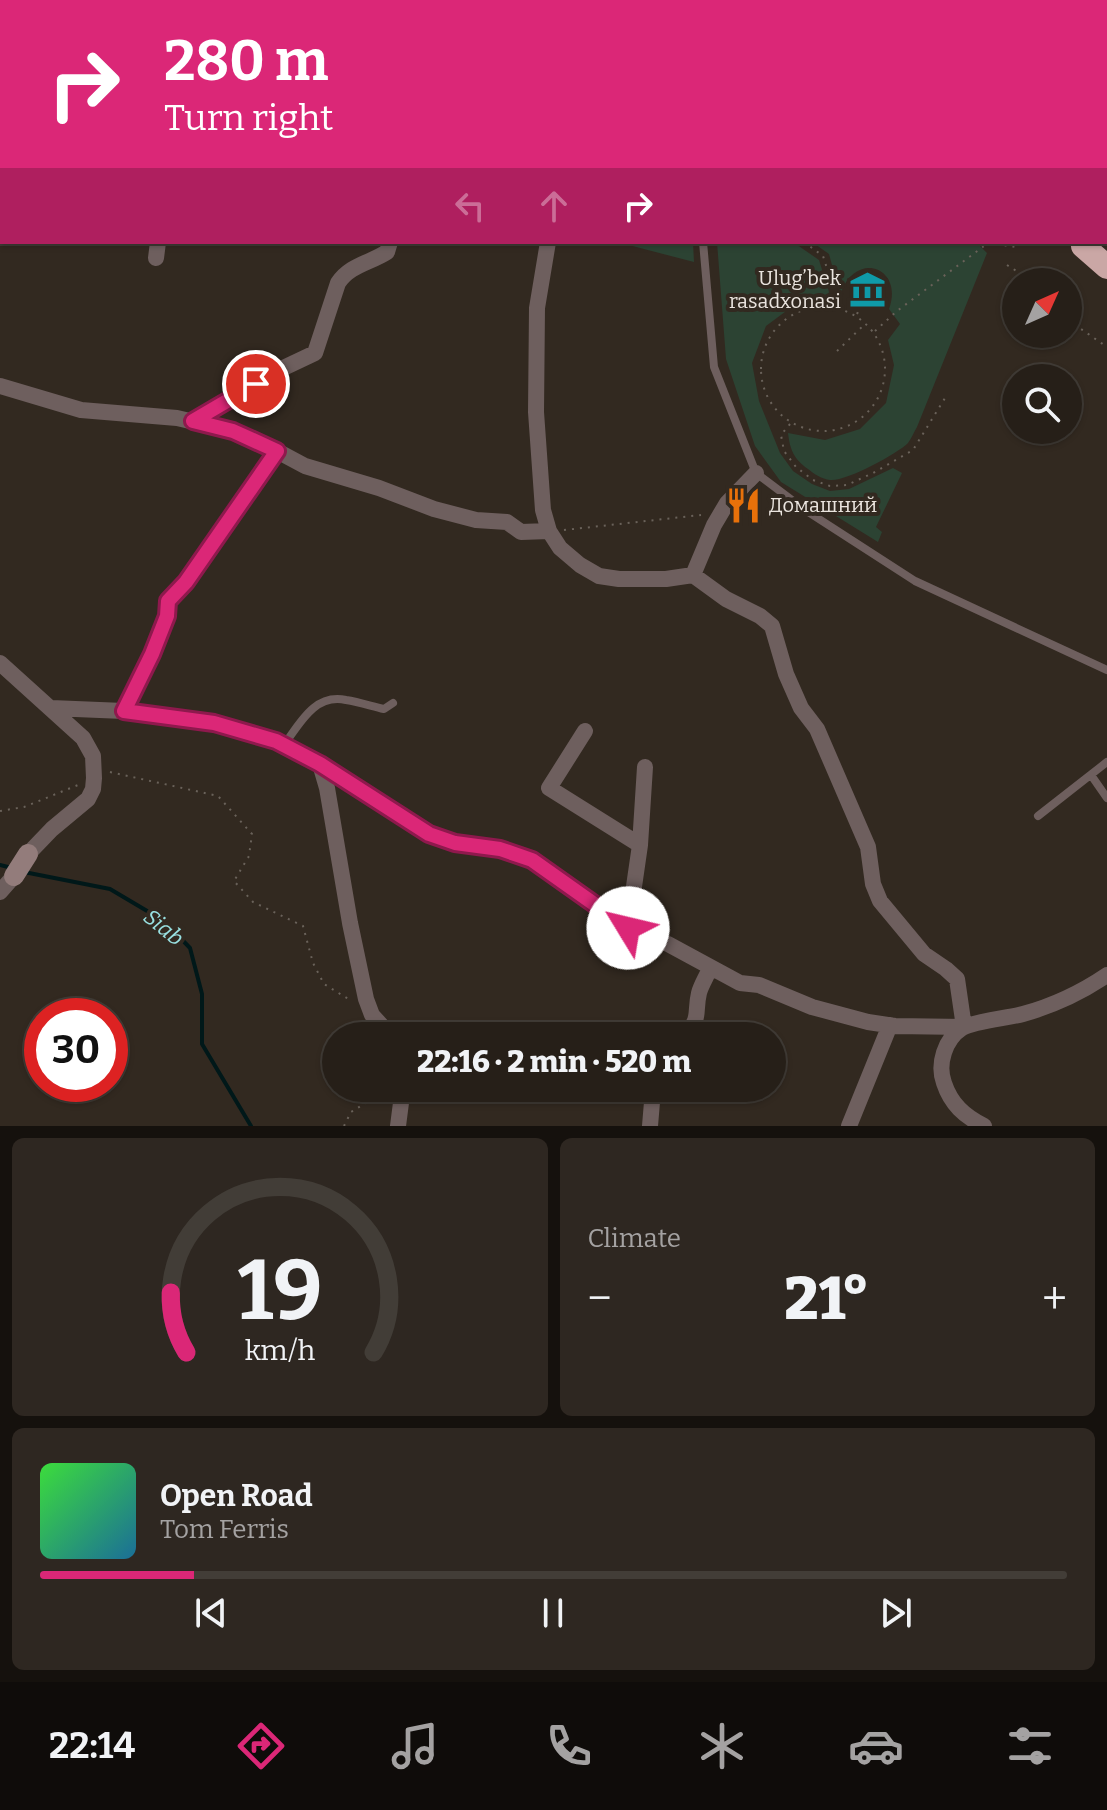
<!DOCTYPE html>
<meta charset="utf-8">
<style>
body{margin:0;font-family:Bitter,serif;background:#2e2721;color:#f1f3f6;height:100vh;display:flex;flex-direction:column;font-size:30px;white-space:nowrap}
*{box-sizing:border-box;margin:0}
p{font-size:26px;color:#a4a2a2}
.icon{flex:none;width:44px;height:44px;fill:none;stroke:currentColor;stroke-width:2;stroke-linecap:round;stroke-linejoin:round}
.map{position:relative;height:1126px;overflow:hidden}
.panel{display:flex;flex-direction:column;gap:12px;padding:12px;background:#15110d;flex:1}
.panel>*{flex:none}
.guide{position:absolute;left:0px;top:0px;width:1108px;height:244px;box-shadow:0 2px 6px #0004,0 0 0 2px #423d37;background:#db2777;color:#fff;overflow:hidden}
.needle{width:52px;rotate:45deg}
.tools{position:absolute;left:1002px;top:268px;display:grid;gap:16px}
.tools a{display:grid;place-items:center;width:80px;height:80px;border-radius:50%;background:#261f18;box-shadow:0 2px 6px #0004,0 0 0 2px #423d37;font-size:40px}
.speed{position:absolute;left:24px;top:998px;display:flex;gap:16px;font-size:40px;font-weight:700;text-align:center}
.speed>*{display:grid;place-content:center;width:104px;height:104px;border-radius:50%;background:#261f18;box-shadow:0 2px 6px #0004,0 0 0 2px #423d37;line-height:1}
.speed .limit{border:12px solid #d22;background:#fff;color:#111}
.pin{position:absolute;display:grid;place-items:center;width:68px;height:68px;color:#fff;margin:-34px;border:4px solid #fff;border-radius:50%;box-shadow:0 2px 8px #0007}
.me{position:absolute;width:88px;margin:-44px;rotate:306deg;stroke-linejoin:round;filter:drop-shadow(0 0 6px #0008)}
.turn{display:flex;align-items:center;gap:28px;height:168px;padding:0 32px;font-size:36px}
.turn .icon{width:104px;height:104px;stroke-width:2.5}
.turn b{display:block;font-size:56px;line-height:68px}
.lanes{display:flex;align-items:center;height:76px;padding:0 32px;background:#0003;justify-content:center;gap:40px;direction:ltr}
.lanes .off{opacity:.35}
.big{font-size:60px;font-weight:800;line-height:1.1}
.panel .widget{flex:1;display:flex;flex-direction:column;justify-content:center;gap:12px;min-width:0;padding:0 28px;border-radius:12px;background:#2e2721}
.panel .dial{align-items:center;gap:0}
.dial svg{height:208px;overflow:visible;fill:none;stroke:#423d37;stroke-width:7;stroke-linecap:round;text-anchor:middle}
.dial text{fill:#f1f3f6;stroke:none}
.song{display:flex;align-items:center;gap:24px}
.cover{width:96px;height:96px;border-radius:12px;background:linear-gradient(135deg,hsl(120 70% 55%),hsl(200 70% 35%))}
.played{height:8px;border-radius:4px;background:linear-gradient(90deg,#db2777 15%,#423d37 15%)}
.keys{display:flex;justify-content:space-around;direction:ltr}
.heat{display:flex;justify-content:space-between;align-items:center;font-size:44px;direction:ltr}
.panel .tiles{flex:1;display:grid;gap:12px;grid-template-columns:1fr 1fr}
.widget:last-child{grid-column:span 2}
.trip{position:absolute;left:322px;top:1022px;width:464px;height:80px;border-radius:40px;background:#261f18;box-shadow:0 2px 6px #0004,0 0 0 2px #423d37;font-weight:800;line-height:80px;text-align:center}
.tabs{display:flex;height:128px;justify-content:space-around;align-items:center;background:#0f0c0a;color:#a4a2a2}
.tabs .icon{width:56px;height:56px}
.tabs .current{color:#db2777}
.tabs b{font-size:36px;color:#f1f3f6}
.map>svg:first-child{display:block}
.green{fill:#2c4333}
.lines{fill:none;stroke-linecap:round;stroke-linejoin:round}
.stream{stroke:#001819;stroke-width:4}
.path{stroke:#6a625a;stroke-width:2;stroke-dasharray:2 6;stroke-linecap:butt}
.lane{stroke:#6e5f5e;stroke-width:8}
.street{stroke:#6e5f5e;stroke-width:16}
.secondary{stroke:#937c7b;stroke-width:20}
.primary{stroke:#b09391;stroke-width:20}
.highway{stroke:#caa7a5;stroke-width:24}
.route-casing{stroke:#8e194d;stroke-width:20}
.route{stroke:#db2777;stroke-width:14}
.labels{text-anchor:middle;stroke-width:8;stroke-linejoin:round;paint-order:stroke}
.poi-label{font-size:20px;fill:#eae4de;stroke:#322920;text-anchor:end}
.water-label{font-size:22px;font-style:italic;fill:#99e1e2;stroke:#322920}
</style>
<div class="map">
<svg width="1107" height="1126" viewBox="0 0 1107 1126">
<rect width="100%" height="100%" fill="#322920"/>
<path class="green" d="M 617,242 L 693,242 L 694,262 Z
M 717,242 L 793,242 L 819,260 L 829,292 L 826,298 L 797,303 L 766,326 L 752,363 L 759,401 L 780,453 L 793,471 L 812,484 L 830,491 L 849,489 L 893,468 L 902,473 L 876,527 L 882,532 L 878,542 L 781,482 L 755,446 L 726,359 Z
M 812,242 L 976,242 L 987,253 L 917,427 C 914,432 911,439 908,443 C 897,454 845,482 830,480 C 822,479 814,474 808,469 C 794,459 790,450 788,433 L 825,440 L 860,429 L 886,403 L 894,365 L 888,340 L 900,324 L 889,309 C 904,268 857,250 841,292 L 839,291 L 829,254 Z"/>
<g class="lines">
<path class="stream" d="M 0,865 L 12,868
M 24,872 L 110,889 L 164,921 L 190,948 L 202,994 L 202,1044 L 251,1126"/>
<path class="path" d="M 804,242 L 823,256 L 834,290 L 833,305
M 1007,265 L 1034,282
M761 369a62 62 0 1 1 124 0a62 62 0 1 1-124 0Z
M 857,314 L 864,299
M 1068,320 L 1107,347
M 875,331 L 897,311 L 988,243 L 1016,247
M 837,351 L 865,324
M 790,424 L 781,435 L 784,451 L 796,467 L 813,480 L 830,486 L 847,485 L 873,473 L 913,450 L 945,398
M 564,530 L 701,515
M 110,772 L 218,796 L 252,834 L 249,856 L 234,881 L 253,902 L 303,926 L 313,963 L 324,984 L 350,1000
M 0,811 L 24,807 L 78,785
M 344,1126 L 351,1112 L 385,1091"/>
<path class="lane" d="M 703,242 L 714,367 L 756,473 L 805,510 L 915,581 L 1107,670
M 124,710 L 152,654 L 167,616 L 168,601 L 186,582 L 277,451
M 284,745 C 300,723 315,693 346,700 C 359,702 371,706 384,709 L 393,703
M 1091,775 L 1107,798
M 1038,816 L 1107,762"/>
<path class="street" d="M 370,0 L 370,2
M 342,2 L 346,0
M 0,70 L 2,72
M 156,258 L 158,242
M 0,386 L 81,410 L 177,418 L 233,431 L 277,451 L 305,466 L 379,488 L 434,509 L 476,520 L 507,522 L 521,532 L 549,531
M 193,421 L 277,371 L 315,353 L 338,283 C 350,265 370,263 387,252 L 390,242
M 693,575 L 714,525 L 727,503 L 756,473
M 0,663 L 83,738 L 93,756 L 94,778 L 93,789 L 88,799 L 52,829 L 28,854
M 51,708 L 124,711 L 214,723 L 276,741 L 320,764 L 429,834 L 455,843 L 500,849 L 532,860 L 632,931 L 668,944 L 740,983 L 759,985 L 812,1007 L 868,1022 L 895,1026 L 964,1027 L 957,979 L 946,969 L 924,954 L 880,901 L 873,884 L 868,847 L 817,729 L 801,708 L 786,674 L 772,626 L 760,616 L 726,599 L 693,575 L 666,579 L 619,579 L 599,576 L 580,565 L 560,548 L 549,531 L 543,510 L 536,412 L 537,308 L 548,242
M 585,731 L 549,788 L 640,845
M 320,764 L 327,788 L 350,923 L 366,999 L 372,1015 L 391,1036
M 0,892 L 14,876
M 628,928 L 640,845 L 645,767
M 684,1036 C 702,1017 694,1014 699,993 C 701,985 707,976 710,968
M 398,1126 L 402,1095 L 400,1088
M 650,1126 L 652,1102 L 656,1088
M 849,1126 L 890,1025
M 984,1126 C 964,1116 951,1104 944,1083 C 937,1064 945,1039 962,1028 C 974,1021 1008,1018 1023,1014 C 1052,1006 1082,992 1107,975"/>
<path class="secondary" d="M 14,876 L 28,854"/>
<path class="primary" d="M 678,0 L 682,2
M 711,0 L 714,2"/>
<path class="highway" d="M 1106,218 L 1107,218
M 1083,246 L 1107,267"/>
</g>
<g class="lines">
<defs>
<path id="route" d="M 256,384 L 193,421 L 233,431 L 277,451 L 186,582 L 168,601 L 167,616 L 152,654 L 124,711 L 214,723 L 276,741 L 320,764 L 429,834 L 455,843 L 500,849 L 532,860 L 628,928"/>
</defs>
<use href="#route" class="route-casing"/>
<use href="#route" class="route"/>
</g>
<defs>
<symbol id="museum-bare" viewBox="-9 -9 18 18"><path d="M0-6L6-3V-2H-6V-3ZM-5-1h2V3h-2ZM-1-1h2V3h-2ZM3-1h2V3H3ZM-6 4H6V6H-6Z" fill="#0f9aa8" stroke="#322920" stroke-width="2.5" paint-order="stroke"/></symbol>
<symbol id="restaurant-bare" viewBox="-9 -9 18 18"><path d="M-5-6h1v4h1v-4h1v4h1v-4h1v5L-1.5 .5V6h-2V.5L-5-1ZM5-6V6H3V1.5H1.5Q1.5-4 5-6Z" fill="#e8710a" stroke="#322920" stroke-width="2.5" paint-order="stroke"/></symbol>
</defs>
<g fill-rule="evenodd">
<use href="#museum-bare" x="842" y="264" width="51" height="51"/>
<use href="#restaurant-bare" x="718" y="480" width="51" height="51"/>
</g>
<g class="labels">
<g class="poi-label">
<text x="841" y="285">Ulug’bek<tspan x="841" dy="23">rasadxonasi</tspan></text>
<text x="769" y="512" text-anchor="start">Домашний</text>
</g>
<g class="water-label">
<text transform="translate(164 927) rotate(39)" y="8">Siab</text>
</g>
</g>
</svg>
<div class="tools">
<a><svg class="needle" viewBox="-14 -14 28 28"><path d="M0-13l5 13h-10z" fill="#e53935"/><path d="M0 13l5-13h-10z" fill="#a4a2a2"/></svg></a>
<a><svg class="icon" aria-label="search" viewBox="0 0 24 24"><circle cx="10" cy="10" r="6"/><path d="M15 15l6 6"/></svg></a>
</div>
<div class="speed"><div class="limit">30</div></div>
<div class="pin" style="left:256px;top:384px;background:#d93025"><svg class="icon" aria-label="arrive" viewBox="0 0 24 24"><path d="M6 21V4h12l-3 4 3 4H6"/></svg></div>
<svg class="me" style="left:628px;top:928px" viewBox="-20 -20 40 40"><circle r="19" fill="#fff"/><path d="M0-13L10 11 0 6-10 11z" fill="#db2777"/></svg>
<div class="trip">22:16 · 2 min · 520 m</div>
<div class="guide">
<div class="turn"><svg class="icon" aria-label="right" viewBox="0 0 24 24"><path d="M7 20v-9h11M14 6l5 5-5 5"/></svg><div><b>280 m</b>Turn right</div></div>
<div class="lanes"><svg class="icon off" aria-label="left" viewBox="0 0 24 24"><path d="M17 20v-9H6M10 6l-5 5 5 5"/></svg><svg class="icon off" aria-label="ahead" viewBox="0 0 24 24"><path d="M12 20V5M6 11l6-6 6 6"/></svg><svg class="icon" aria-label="right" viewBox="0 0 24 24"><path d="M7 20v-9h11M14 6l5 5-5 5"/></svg></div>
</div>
</div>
<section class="panel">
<div class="tiles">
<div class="widget dial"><svg viewBox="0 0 100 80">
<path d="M14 69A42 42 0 1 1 86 69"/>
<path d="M14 69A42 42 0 0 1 8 46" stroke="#db2777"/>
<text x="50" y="56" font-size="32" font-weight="700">19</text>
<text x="50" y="72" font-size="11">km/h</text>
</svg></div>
<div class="widget"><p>Climate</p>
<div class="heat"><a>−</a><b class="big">21°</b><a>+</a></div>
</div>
<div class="widget">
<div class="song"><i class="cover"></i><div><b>Open Road</b><p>Tom Ferris</p></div></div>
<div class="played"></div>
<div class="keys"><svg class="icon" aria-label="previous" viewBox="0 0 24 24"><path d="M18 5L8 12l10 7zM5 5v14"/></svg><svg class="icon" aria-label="pause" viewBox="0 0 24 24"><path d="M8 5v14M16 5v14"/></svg><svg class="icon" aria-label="next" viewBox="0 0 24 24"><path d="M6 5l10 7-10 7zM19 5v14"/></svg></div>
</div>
</div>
</section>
<nav class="tabs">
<b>22:14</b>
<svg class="icon current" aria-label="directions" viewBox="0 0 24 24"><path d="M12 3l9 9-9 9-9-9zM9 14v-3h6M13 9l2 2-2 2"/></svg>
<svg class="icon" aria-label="music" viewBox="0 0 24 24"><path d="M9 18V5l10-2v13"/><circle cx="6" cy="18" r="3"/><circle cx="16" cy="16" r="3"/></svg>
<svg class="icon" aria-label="phone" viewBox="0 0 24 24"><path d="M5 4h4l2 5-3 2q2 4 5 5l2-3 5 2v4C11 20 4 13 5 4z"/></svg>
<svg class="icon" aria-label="climate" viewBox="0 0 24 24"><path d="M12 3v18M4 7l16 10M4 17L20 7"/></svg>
<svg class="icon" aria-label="car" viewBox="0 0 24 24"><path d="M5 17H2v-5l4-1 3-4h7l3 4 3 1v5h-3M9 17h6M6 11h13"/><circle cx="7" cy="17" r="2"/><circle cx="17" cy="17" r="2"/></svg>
<svg class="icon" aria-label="filters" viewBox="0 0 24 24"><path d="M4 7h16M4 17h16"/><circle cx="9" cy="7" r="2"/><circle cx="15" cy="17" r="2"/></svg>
</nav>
